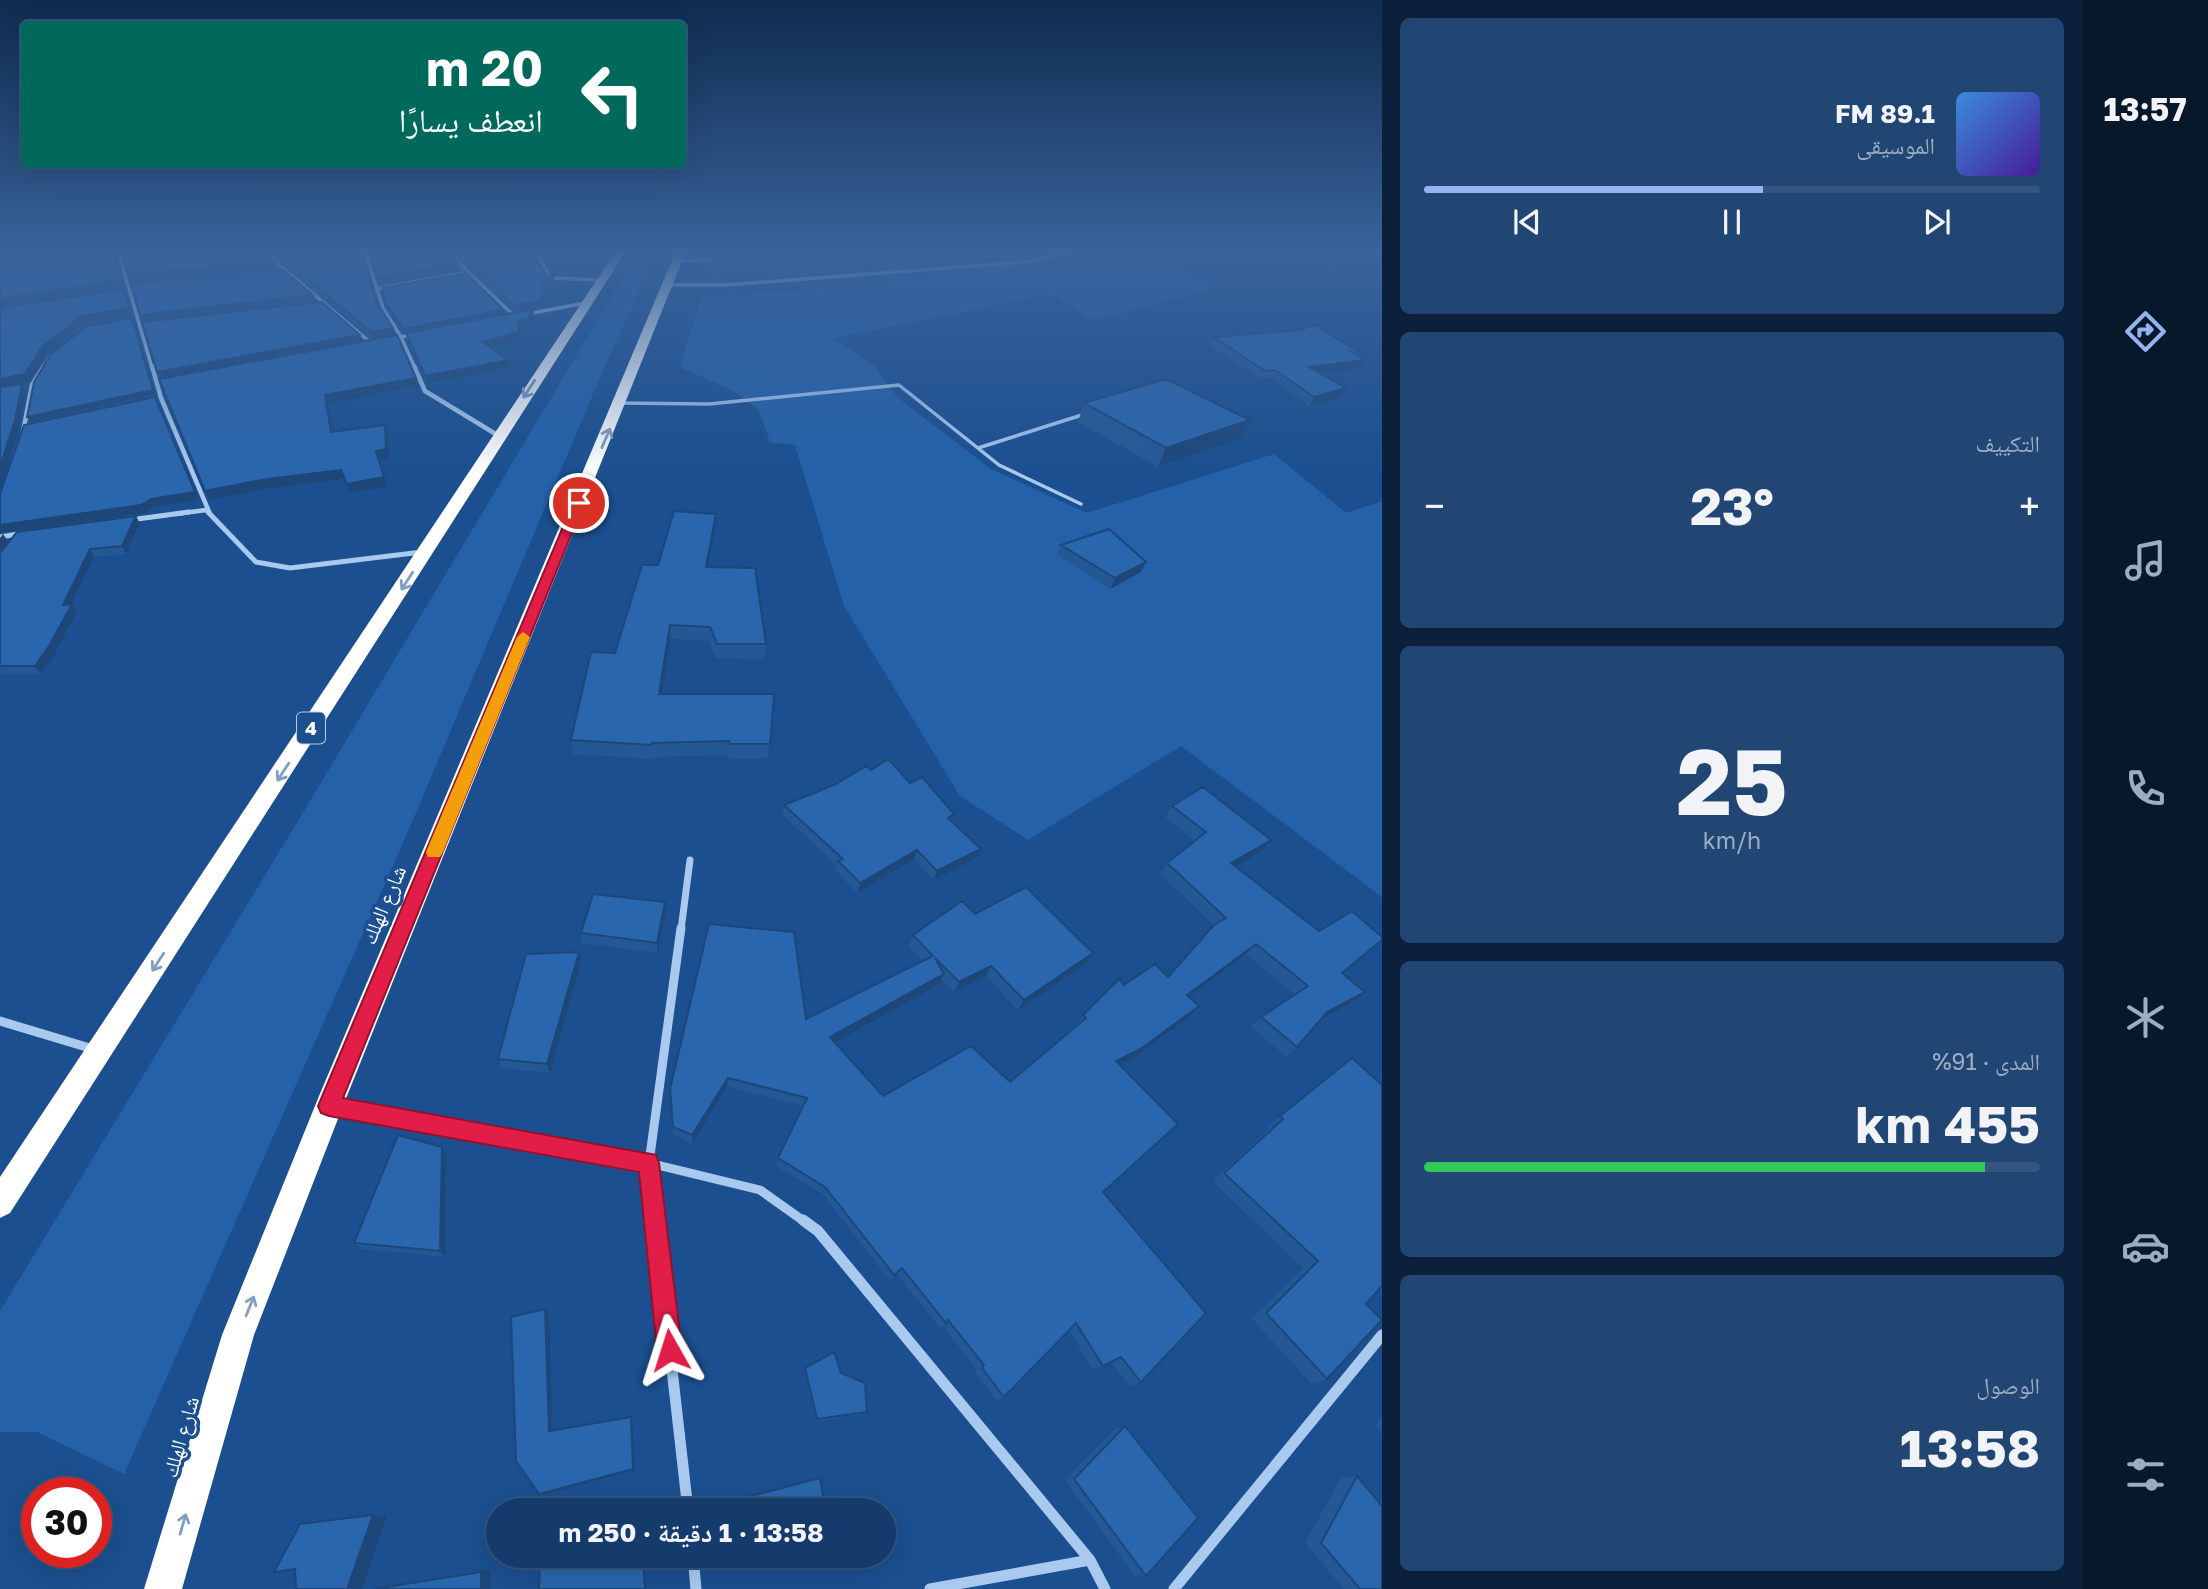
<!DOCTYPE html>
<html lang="ar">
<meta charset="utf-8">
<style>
body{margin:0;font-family:"Golos Text","Noto Naskh Arabic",sans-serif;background:#214673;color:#f1f3f6;direction:rtl;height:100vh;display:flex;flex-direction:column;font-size:26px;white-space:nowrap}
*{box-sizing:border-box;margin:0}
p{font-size:23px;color:#9dadc1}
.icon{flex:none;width:38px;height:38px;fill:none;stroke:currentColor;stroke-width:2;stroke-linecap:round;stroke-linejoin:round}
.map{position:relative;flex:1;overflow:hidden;direction:ltr}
.drawer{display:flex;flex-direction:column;gap:18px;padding:18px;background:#0b203b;width:700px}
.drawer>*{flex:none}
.hud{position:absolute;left:21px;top:21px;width:665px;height:147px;border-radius:7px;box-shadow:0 7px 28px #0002,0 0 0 2px #33557e;direction:rtl;background:#00695c;color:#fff;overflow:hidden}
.speed{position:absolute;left:21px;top:1477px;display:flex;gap:14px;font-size:35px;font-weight:700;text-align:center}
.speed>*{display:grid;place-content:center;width:91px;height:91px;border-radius:50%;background:#143b6b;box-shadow:0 7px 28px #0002,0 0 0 2px #33557e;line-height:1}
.speed .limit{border:10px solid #d22;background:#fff;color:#111}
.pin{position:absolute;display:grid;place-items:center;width:60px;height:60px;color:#fff;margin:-30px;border:4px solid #fff;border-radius:50%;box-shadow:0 2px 7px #0007}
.me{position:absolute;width:77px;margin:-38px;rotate:354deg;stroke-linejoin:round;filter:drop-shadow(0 0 5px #0008)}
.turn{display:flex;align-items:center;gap:24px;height:147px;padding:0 28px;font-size:32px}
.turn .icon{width:91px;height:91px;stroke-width:2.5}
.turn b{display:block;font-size:49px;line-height:60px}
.big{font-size:52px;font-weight:700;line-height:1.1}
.drawer .card{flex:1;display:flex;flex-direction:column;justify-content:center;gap:10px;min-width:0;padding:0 24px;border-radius:10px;background:#214673}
.drawer .dial{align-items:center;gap:0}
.dial b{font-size:91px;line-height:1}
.song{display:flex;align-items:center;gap:21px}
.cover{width:84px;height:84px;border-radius:10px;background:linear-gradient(135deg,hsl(210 70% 55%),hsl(260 70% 35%))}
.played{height:7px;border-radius:4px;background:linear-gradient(90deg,#95b2f1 55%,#33557e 55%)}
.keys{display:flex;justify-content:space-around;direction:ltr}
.heat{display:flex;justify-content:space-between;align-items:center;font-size:38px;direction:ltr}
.charge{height:10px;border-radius:5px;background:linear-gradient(90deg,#34c759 91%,#33557e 0)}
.trip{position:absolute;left:486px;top:1498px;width:410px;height:70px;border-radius:35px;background:#143b6b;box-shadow:0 7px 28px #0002,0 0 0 2px #33557e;font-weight:700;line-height:70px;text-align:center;direction:rtl}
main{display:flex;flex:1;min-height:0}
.dock{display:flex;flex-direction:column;width:126px;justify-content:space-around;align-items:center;background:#08182b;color:#9dadc1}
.dock .icon{width:49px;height:49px}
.dock .current{color:#95b2f1}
.dock b{font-size:32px;color:#f1f3f6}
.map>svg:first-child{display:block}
.green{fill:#2461a8}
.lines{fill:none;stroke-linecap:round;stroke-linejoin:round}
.lane{stroke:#a9c9ee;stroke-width:3.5}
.street-far5{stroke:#a9c9ee;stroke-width:3.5}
.street-far4{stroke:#a9c9ee;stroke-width:4.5}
.street-far3{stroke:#a9c9ee;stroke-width:5}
.street-far2{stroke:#a9c9ee;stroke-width:7}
.street-far1{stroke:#a9c9ee;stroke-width:9}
.street{stroke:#a9c9ee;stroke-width:11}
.highway{fill:#fff;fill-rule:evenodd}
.wall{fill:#245895}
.shaded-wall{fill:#1d4779}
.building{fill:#2a66ad;stroke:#1d4779;stroke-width:2}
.oneway{stroke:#829ec1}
.route{fill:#e11d48;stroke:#92132f;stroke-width:2}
.slow{fill:#f59e0b}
.labels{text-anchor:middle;stroke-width:7;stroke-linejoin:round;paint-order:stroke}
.shield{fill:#1b4f8f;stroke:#bbcadd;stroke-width:2}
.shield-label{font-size:19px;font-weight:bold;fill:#fff}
.street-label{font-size:21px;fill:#fff;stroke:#1b4f8f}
</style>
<main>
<nav class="dock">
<b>13:57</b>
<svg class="icon current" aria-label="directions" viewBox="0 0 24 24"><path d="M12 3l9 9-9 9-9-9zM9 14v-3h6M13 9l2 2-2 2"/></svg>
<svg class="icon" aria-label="music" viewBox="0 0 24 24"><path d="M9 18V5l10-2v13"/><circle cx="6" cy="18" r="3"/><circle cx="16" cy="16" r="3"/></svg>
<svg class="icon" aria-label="phone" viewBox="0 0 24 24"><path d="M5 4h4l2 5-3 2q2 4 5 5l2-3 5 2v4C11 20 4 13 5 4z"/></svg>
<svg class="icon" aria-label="climate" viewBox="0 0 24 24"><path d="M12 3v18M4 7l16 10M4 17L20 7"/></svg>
<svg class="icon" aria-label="car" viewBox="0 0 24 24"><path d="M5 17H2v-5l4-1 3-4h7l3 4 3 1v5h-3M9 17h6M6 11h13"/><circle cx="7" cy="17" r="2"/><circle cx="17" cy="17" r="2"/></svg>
<svg class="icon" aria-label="filters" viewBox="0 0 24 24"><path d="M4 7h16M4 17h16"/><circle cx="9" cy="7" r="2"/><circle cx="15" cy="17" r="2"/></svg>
</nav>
<section class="drawer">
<div class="card">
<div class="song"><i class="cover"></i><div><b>89.1 FM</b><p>الموسيقى</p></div></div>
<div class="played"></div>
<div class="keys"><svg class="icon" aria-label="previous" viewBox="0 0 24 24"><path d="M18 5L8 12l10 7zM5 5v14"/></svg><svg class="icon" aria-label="pause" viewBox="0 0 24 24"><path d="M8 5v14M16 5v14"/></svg><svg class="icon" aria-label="next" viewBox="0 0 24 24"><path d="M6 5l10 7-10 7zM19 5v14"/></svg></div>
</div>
<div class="card"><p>التكييف</p>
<div class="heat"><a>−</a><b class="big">23°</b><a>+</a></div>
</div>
<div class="card dial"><b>25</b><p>km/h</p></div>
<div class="card"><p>المدى · 91%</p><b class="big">455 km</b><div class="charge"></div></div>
<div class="card"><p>الوصول</p><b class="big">13:58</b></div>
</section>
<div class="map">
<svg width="1382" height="1589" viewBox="0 0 1382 1589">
<rect width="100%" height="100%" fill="#1b4f8f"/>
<path class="green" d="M 639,251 L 657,251 L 601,375 L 410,827 L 124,1474 L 37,1432 L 0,1432 L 0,1311 L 304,811 Z
M 1054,251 L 1126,251 L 1224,286 L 1094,320 L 1051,294 L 833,338 L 875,366 L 897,397 L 991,469 L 1087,513 L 1274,454 L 1346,513 L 1382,501 L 1382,897 L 1181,746 L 1028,840 L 960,796 L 844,606 L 795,445 L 770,442 L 759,410 L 733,391 L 680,367 L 701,298 L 867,285 Z"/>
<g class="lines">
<path class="lane" d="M 620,403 L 709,404 L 899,385 L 999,465 L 1081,504
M 978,448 L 1085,414"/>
<path class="street-far5" d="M 118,251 L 152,368
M 263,251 L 371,343
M 362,251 L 366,255 L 383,308 L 401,337 L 415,368
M 447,251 L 515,317
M 536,251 L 550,278 L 600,280
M 677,262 L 718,258
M 669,285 L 726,285 L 1026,262 L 1078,251
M 377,289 L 469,272
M 527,314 L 585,303
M 390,339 L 416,334
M 43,368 L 50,356"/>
<path class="street-far4" d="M 152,366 L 161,398 L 210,514
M 414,366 L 425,391 L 499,436
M 23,432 L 32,385 L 44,366
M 176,514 L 206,510"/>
<path class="street-far3" d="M 208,512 L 256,562 L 290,568 L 422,552
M 130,520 L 189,512
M 0,537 L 24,533"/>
<path class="street-far2" d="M 681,930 L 690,860"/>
<path class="street-far1" d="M 0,1021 L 93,1049
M 333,1106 L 649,1163 L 760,1190 L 805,1222
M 656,1222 L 649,1163 L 681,928"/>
<path class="street" d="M 655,1220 L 688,1510
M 803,1220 L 818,1231 L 1090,1560 L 1105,1589
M 693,1556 L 696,1589
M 930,1589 L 1090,1560
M 1174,1589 L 1382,1335"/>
<path class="highway" d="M 616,251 L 626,251 L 10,1213 L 0,1218 L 0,1177 Z
M 676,251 L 686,251 L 343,1106 L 254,1335 L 182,1589 L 144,1589 L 222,1335 L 319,1096 Z"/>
</g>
<path class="wall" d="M 269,251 L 360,251 L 377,303 L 393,328 L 395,335 L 373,339 Z
M 453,251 L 533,251 L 545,274 L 555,283 L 542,285 L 545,292 L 546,298 L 540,307 L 514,312 Z
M 541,251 L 574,251 L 574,259 L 571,259 L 571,271 L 553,274 Z
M 716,251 L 947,251 L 945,258 L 896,262 L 895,265 L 856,267 L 855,271 L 706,281 L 707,271 L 716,254 Z
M 1272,251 L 1382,251 L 1382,266 L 1369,262 L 1338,269 L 1325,264 L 1309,267 Z
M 382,288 L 503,310 L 504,314 L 404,333 L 387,306 Z
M 533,309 L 534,317 L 528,328 L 520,329 L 520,340 L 492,348 L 509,360 L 510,368 L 427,384 L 408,341 L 406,333 Z
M 1214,337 L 1360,352 L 1357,356 L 1360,369 L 1321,373 L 1346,388 L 1341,397 L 1309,406 L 1271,378 L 1260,379 L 1211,345 Z
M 1084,403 L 1240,439 L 1158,467 L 1078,422 Z
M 140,524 L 126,554 L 94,557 L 72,604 L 77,612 L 55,654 L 41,674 L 2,674 L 0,676 L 0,553 Z
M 715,528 L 709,567 L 766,644 L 765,659 L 716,658 L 709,641 L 670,639 L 662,694 L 774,694 L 768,758 L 730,759 L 728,755 L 653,757 L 653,759 L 573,754 L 571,740 L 615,653 L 658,565 Z
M 1061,545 L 1141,572 L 1110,589 L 1057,555 Z
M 871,770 L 910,783 L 981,849 L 977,858 L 934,880 L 914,859 L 857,893 L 836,871 L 837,866 L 783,815 L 784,805 Z
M 1172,806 L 1262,851 L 1235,866 L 1342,973 L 1365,992 L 1353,1002 L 1322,1019 L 1297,1047 L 1286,1056 L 1250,1026 L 1261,1017 L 1295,995 L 1246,954 L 1189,997 L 1190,1016 L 1134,1058 L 1119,1065 L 1103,1192 L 1141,1382 L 1130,1386 L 1111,1362 L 1093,1370 L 1069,1330 L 1004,1397 L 996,1400 L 975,1372 L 977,1370 L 943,1326 L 940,1328 L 897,1274 L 890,1281 L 823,1194 L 776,1166 L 778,1158 L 803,1106 L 727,1087 L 692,1144 L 673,1135 L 670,1089 L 806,1019 L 923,960 L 909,946 L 913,935 L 975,914 L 1086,964 L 1018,1010 L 986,976 L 954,992 L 942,979 L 940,984 L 835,1043 L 883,1096 L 1010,1082 L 1077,1026 L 1076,1025 L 1083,1015 L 1124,985 L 1168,977 L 1214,925 L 1160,874 L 1167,863 L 1195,841 L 1165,817 Z
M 666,912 L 657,953 L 582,943 L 581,933 Z
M 581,962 L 550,1073 L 502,1068 L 498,1059 Z
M 1352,1058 L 1366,1304 L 1327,1379 L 1311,1383 L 1252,1319 L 1303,1268 L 1212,1181 L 1270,1128 L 1268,1126 Z
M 442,1147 L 446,1155 L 445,1257 L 361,1249 L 354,1243 Z
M 805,1368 L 841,1373 L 867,1412 L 865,1414 L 816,1421 L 804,1370 Z
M 1382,1417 L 1382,1433 L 1375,1426 Z
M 1125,1426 L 1146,1576 L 1134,1575 L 1065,1480 L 1115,1429 Z
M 1357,1476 L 1382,1589 L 1344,1589 L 1305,1543 L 1341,1478 Z"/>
<path class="shaded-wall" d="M 40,251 L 92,251 L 19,260 L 0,266 L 0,259 L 16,254 Z
M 113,251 L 124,286 L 0,306 L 0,299 Z
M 716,251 L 762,251 L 716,255 Z
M 917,251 L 947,251 L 945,258 L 896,262 L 897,256 L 894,253 Z
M 1371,257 L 1369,262 L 1338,269 L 1340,264 Z
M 1327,259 L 1325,264 L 1309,267 L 1312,262 Z
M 274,262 L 276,268 L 131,280 L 128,274 Z
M 458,263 L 459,269 L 380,284 L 378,278 Z
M 571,265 L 571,271 L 553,274 L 552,268 Z
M 554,277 L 555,283 L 541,285 L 540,279 Z
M 123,289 L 132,315 L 85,322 L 46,354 L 29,381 L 0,387 L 0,379 L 82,316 Z
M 545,292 L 546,298 L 540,307 L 514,312 L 514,306 Z
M 313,295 L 315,301 L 143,320 L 140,315 Z
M 533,309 L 534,317 L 528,328 L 520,329 L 520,340 L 484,350 L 483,342 L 519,321 Z
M 503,310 L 504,314 L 404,333 L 403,329 Z
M 132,318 L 155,394 L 30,422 L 27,417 Z
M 393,328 L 395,335 L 373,339 L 371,332 Z
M 360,335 L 362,341 L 160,378 L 157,372 Z
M 509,360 L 510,368 L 427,384 L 425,376 Z
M 1365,360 L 1360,369 L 1305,375 L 1309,367 Z
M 416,378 L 418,386 L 328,404 L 334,441 L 331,432 L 325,395 Z
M 22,384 L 26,391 L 19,427 L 0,490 L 0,467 Z
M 1346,388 L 1341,397 L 1309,406 L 1314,397 Z
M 155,397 L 199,500 L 155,506 L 145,513 L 0,533 L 0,525 Z
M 1250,420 L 1240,439 L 1158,467 L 1166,448 Z
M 385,425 L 388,434 L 389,458 L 378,460 L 376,451 Z
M 341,470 L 344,479 L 271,488 L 209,500 L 205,491 L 267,479 Z
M 384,477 L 387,486 L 350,493 L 347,484 Z
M 716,514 L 715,528 L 706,581 L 706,567 Z
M 136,516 L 140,524 L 126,554 L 122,546 Z
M 3,534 L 8,541 L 0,553 L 0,538 Z
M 90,549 L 94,557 L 70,607 L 72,604 L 77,612 L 55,654 L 41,674 L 35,666 Z
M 1146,562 L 1141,572 L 1110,589 L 1115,578 Z
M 670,625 L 670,639 L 660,709 L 659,694 Z
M 1271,840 L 1262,851 L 1222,874 L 1231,863 Z
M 981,849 L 977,858 L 934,880 L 937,871 Z
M 917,850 L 914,859 L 857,893 L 860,883 Z
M 665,902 L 666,912 L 657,953 L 657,943 Z
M 1256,944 L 1246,954 L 1178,1005 L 1187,995 Z
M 579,952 L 581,962 L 550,1073 L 547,1064 Z
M 1093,953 L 1086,964 L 1018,1010 L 1024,1000 Z
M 991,966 L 986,976 L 954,992 L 959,982 Z
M 944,974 L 940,984 L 827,1047 L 830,1037 Z
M 1365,992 L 1353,1002 L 1316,1022 L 1327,1012 Z
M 1199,1006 L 1190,1016 L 1134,1058 L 1107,1070 L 1116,1061 Z
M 728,1078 L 727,1087 L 692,1144 L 692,1135 Z
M 442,1147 L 446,1155 L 445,1257 L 440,1251 Z
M 545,1309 L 549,1314 L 552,1433 L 549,1431 Z
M 631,1417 L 632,1420 L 635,1470 L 542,1495 L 539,1494 Z
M 373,1515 L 387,1516 L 362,1589 L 347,1589 Z
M 643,1556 L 644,1556 L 646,1589 L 645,1589 Z
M 491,1570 L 490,1589 L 481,1589 L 481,1572 Z"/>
<path class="building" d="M 0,251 L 40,251 L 16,254 L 0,259 Z
M 113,251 L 121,280 L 0,299 L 0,268 L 18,262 Z
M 122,251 L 262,251 L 274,262 L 128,274 Z
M 274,251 L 360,251 L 377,303 L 393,328 L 371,332 Z
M 370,251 L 446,251 L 458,263 L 378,278 Z
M 458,251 L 533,251 L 545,274 L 554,277 L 540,279 L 545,292 L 540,301 L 514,306 Z
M 543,251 L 573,251 L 573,253 L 570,253 L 571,265 L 552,268 Z
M 745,251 L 917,251 L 894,253 L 897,256 L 854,258 L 857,261 L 707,271 L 713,254 Z
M 1286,251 L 1382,251 L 1382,260 L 1371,257 L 1340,264 L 1327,259 L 1312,262 Z
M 283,270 L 313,295 L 140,315 L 131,283 Z
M 466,273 L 503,310 L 403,329 L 386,302 L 382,288 Z
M 123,289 L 129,308 L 82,316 L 42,347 L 25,374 L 0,379 L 0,308 Z
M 322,302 L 360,335 L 157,372 L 142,322 Z
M 533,309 L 527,320 L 519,321 L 519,332 L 483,342 L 509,360 L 425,376 L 406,333 Z
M 132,318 L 153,390 L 27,417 L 34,382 L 50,355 L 87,326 Z
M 1315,325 L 1360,352 L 1351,352 L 1365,360 L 1309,367 L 1346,388 L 1314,397 L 1275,370 L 1265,371 L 1214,337 L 1300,330 Z
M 397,335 L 416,378 L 325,395 L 331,432 L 385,425 L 386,449 L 376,451 L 384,477 L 347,484 L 341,470 L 267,479 L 205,491 L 159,379 Z
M 1166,379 L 1250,420 L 1166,448 L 1084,403 Z
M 22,384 L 15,420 L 0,467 L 0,387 Z
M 155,397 L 195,492 L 151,499 L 141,505 L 0,525 L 0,494 L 24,425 Z
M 674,511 L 716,514 L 706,567 L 755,568 L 766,644 L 717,644 L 710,627 L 670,625 L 659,694 L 774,694 L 770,744 L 730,744 L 729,741 L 652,743 L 652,745 L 571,740 L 591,652 L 615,653 L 642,565 L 658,565 Z
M 136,516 L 122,546 L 90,549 L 63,605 L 72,604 L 49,646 L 35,666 L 0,666 L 0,553 L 17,532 Z
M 1109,529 L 1146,562 L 1115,578 L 1061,545 Z
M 888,759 L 910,783 L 922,777 L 954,814 L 948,818 L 981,849 L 937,871 L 917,850 L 860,883 L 838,861 L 843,859 L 784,805 L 834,785 L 866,766 L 871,770 Z
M 1203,787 L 1271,840 L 1231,863 L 1319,931 L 1352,911 L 1382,937 L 1382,940 L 1342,973 L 1365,992 L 1327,1012 L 1297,1047 L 1261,1017 L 1308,986 L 1256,944 L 1187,995 L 1199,1006 L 1142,1048 L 1116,1061 L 1178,1124 L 1103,1192 L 1206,1313 L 1141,1382 L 1121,1357 L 1103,1366 L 1076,1323 L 1004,1397 L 982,1368 L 984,1365 L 948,1320 L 946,1323 L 902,1268 L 894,1275 L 825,1187 L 778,1158 L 807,1098 L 728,1078 L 692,1135 L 673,1127 L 670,1089 L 709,924 L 794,932 L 806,1019 L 933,956 L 913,935 L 962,901 L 975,914 L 1026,887 L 1093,953 L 1024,1000 L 991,966 L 959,982 L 935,958 L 944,974 L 830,1037 L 883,1096 L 971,1046 L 1010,1082 L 1086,1018 L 1083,1015 L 1119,979 L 1124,985 L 1155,964 L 1168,977 L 1214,925 L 1226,918 L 1167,863 L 1206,832 L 1172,806 Z
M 593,894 L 665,902 L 657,943 L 581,933 Z
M 579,952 L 547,1064 L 498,1059 L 526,954 Z
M 1352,1058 L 1382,1085 L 1382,1286 L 1366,1304 L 1382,1320 L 1327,1379 L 1266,1313 L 1318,1261 L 1224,1173 L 1283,1119 L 1280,1116 Z
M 398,1135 L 442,1147 L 440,1251 L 354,1243 Z
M 545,1309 L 549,1431 L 631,1417 L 633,1469 L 539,1494 L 516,1461 L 511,1317 Z
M 834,1352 L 841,1373 L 865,1383 L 867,1412 L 817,1419 L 805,1368 Z
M 1125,1426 L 1198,1518 L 1146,1576 L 1074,1479 Z
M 1357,1476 L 1382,1506 L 1382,1589 L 1360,1589 L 1321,1543 Z
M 820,1478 L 826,1510 L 733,1510 L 732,1501 Z
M 373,1515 L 347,1589 L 296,1589 L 295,1569 L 274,1572 L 300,1524 Z
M 540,1556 L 643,1556 L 645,1589 L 539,1589 Z
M 801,1556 L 824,1556 L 806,1564 Z
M 481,1572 L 481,1589 L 374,1589 Z"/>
<defs><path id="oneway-shaft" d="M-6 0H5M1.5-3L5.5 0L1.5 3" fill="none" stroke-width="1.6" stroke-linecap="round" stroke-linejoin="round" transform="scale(1.75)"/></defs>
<g class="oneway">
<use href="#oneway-shaft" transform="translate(529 389) rotate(123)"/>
<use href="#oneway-shaft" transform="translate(606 438) rotate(-67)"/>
<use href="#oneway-shaft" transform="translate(407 581) rotate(123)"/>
<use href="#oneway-shaft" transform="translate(283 772) rotate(123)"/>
<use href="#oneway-shaft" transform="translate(158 962) rotate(123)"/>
<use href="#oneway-shaft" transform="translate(250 1306) rotate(-68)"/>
<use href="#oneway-shaft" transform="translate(183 1524) rotate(-74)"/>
</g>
<linearGradient id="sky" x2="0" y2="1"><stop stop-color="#0f2b4f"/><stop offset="0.53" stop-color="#39639b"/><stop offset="1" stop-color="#39639b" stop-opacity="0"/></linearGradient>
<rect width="1382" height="474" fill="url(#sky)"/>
<path class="route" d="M 579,500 L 584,503 L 343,1098 L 656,1155 L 659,1163 L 682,1350 L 678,1359 L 670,1362 L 661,1359 L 657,1350 L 639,1172 L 329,1116 L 321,1113 L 318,1106 L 573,503 Z"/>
<path class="slow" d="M 523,632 L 530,637 L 443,852 L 440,857 L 428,857 L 426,852 L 517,637 Z"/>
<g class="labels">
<rect class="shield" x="297" y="712.5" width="28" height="31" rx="5"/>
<g class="shield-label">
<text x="311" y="735">4</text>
</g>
<g class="street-label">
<text transform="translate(384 905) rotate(-67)" y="7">شارع الهلك</text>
<text transform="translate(181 1437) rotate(-74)" y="7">شارع الهلك</text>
</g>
</g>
</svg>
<div class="speed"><div class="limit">30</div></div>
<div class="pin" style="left:579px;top:503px;background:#d93025"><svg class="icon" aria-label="arrive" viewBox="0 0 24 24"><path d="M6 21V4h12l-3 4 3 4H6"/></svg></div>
<svg class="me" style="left:670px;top:1350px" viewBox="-20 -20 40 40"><path d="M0-17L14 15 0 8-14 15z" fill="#e11d48" stroke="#fff" stroke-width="4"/></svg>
<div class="trip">13:58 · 1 دقيقة · 250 m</div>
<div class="hud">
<div class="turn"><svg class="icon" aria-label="left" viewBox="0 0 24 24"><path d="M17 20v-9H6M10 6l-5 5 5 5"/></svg><div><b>20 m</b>انعطف يسارًا</div></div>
</div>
</div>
</main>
